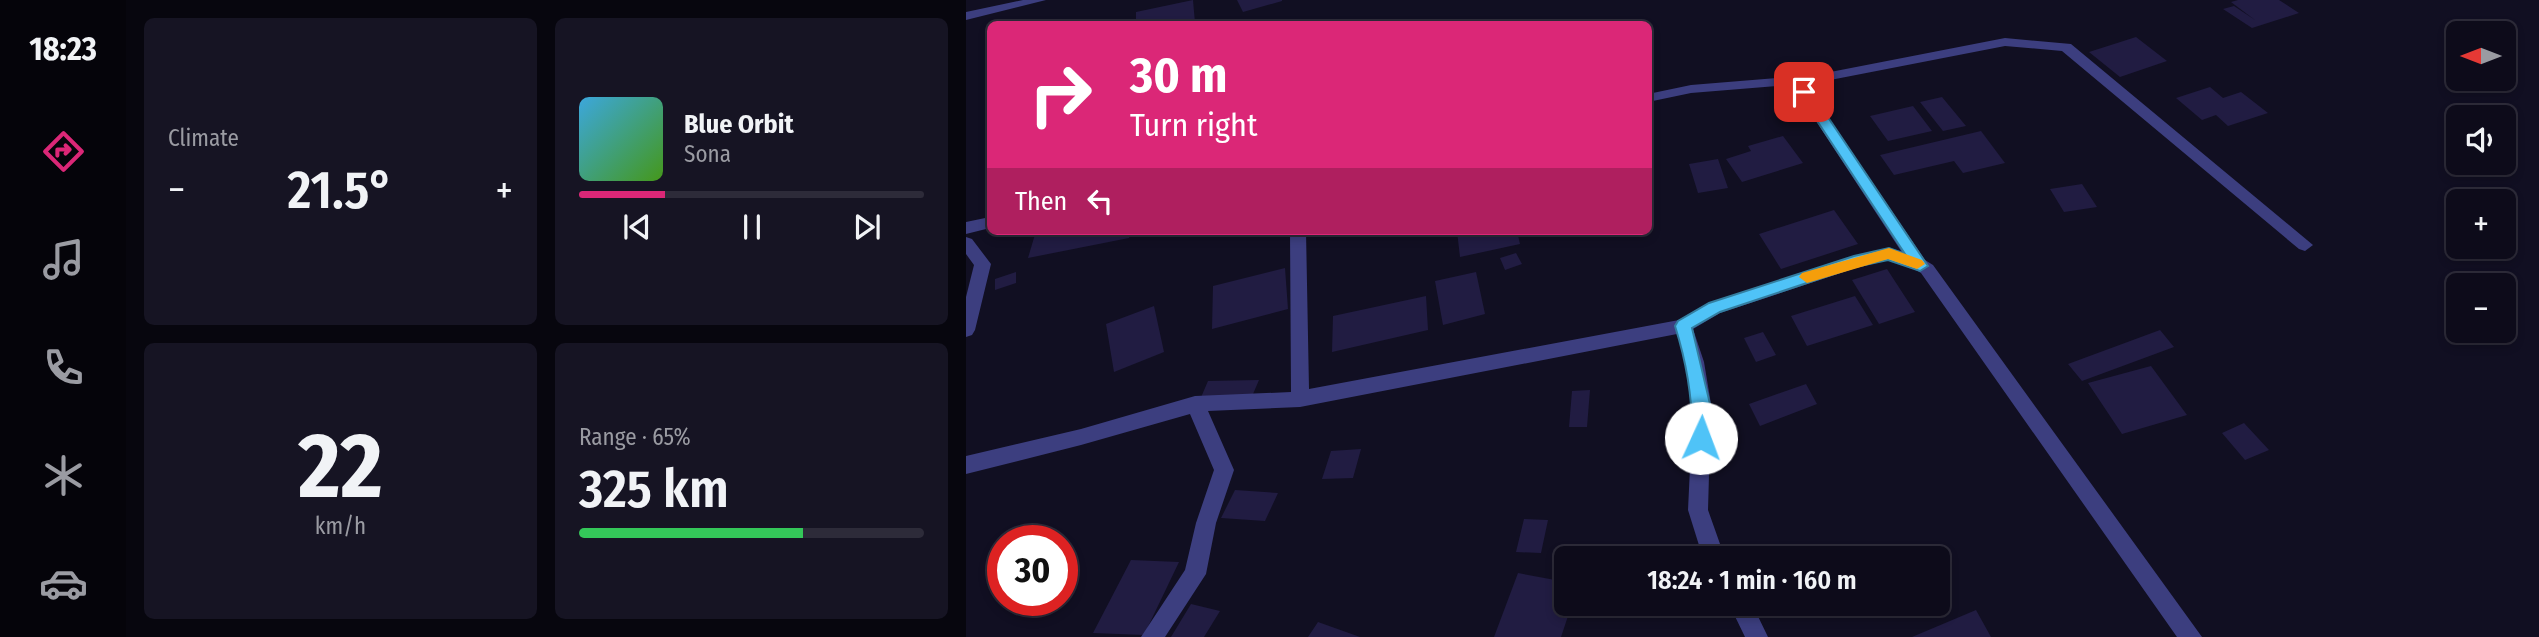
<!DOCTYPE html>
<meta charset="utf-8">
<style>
body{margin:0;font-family:"Fira Sans Condensed",sans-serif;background:#161423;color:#f1f3f6;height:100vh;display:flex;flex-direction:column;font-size:26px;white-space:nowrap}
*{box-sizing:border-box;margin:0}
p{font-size:23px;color:#9a9ba2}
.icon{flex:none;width:38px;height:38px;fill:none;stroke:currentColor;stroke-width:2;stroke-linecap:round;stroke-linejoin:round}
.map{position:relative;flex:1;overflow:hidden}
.drawer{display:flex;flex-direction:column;gap:18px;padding:18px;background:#07060e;width:840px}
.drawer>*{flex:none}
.banner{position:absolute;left:21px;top:21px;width:665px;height:214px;border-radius:10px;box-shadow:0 4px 10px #0003,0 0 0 2px #2d2b39;background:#db2777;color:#fff;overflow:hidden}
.needle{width:46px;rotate:270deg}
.fabs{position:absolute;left:1480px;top:21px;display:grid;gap:14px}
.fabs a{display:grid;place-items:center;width:70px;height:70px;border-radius:10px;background:#0d0b1a;box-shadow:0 4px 10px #0003,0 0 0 2px #2d2b39;font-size:35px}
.speed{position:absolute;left:21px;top:525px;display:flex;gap:14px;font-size:35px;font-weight:700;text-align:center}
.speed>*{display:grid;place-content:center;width:91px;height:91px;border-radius:50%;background:#0d0b1a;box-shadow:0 4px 10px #0003,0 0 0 2px #2d2b39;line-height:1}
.speed .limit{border:10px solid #d22;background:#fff;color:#111}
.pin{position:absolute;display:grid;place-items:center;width:60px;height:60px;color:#fff;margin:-30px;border-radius:14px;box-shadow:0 4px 10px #0006}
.me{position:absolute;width:77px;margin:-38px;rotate:2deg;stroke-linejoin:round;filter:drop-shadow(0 0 5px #0008)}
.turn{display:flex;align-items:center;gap:24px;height:147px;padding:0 28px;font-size:32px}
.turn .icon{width:91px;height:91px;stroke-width:2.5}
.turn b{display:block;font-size:49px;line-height:60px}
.then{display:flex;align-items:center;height:66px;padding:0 28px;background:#0003;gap:14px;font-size:26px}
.big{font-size:52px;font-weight:600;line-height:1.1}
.drawer .card{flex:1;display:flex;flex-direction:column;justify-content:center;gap:10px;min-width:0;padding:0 24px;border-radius:10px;background:#161423}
.drawer .dial{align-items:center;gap:0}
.dial b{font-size:91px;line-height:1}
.song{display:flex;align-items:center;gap:21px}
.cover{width:84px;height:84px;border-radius:10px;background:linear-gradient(135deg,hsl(200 70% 55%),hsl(100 70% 35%))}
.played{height:7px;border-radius:4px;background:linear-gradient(90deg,#db2777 25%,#2d2b39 25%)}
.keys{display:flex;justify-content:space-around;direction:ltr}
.heat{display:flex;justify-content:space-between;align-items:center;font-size:38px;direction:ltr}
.charge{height:10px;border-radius:5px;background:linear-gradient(90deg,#34c759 65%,#2d2b39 0)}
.drawer .tiles{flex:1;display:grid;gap:18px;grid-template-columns:repeat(2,1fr)}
.trip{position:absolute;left:588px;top:546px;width:396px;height:70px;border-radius:10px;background:#0d0b1a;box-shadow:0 4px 10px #0003,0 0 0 2px #2d2b39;font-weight:600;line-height:70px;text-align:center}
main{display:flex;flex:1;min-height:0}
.tab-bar{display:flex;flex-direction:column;width:126px;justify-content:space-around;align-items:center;background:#05040a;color:#9a9ba2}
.tab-bar .icon{width:49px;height:49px}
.tab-bar .selected{color:#db2777}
.tab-bar b{font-size:32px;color:#f1f3f6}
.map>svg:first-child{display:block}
.building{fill:#211c42}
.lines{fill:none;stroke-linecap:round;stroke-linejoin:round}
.street{fill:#3c3e7f;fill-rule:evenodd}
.route{fill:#4fc3f7;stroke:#337fa1;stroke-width:2}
.slow{fill:#f59e0b}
</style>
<main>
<nav class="tab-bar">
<b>18:23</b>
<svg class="icon selected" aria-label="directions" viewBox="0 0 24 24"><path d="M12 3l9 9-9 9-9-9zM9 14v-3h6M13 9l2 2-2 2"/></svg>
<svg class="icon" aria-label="music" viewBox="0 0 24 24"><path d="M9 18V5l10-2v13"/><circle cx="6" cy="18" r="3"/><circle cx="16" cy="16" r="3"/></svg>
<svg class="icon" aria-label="phone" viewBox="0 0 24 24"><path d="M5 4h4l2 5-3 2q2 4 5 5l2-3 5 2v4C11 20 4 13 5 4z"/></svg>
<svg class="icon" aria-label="climate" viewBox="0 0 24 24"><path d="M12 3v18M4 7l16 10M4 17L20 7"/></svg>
<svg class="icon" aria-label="car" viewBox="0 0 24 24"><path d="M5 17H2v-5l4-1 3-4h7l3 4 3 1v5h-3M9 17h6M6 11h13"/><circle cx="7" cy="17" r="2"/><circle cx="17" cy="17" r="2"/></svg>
</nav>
<section class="drawer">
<div class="tiles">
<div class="card"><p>Climate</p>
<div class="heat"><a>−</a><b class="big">21.5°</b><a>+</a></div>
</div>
<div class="card">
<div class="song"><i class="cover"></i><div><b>Blue Orbit</b><p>Sona</p></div></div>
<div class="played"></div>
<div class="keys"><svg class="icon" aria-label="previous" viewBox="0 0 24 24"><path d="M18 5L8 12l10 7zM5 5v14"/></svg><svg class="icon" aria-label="pause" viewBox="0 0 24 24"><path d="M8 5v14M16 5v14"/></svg><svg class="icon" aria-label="next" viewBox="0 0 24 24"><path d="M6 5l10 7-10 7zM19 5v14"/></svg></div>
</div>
<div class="card dial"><b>22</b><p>km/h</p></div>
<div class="card"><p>Range · 65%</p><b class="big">325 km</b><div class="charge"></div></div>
</div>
</section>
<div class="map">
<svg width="1573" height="637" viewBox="0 0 1573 637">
<rect width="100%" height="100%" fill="#110f22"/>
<path class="building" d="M 227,0 L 229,23 L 170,24 L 170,12 Z
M 271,0 L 316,0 L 316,1 L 277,12 Z
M 1272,0 L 1313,0 L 1333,13 L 1286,28 L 1257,9 L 1268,6 L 1289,20 L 1265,2 Z
M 1170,37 L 1201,61 L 1154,77 L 1123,52 Z
M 1244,87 L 1257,98 L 1275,92 L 1302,113 L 1262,126 L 1250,115 L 1236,120 L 1210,98 Z
M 976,97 L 1000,126 L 977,131 L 954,102 Z
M 947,106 L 966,131 L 922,141 L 904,116 Z
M 1015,131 L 1039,163 L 997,173 L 988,161 L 928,175 L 914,155 Z
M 817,136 L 837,163 L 776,182 L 760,159 L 785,151 L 782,146 Z
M 752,159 L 762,188 L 732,193 L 723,164 Z
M 1116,184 L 1131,207 L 1098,212 L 1084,189 Z
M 868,210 L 892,244 L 815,269 L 793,234 Z
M 70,231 L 165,231 L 163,238 L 62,258 Z
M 491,231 L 551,231 L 554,244 L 494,257 Z
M 550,253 L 556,264 L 539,270 L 534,258 Z
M 319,268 L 322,309 L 246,329 L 247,286 Z
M 921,269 L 949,312 L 913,324 L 886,280 Z
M 50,272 L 50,283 L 29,290 L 29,279 Z
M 510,272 L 519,314 L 477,325 L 469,281 Z
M 460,296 L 462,330 L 366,352 L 367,316 Z
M 889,296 L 907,325 L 841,346 L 825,316 Z
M 188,306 L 198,352 L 148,372 L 140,324 Z
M 1194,330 L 1208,347 L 1116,381 L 1102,364 Z
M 797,332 L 810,355 L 790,362 L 778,338 Z
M 1185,366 L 1221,415 L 1156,434 L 1122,383 Z
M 293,380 L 284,401 L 233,402 L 242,381 Z
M 840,384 L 851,404 L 794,426 L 783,404 Z
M 624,390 L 621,427 L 603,427 L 606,391 Z
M 1278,423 L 1303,450 L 1279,460 L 1256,433 Z
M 395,449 L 387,478 L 356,479 L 365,451 Z
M 269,490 L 312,493 L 299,521 L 255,518 Z
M 558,519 L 582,520 L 575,553 L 550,552 Z
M 165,560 L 213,562 L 178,635 L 127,633 Z
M 552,573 L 600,582 L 600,604 L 606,604 L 595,637 L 528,637 Z
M 225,604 L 254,611 L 238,637 L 205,637 Z
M 1010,610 L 1025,637 L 946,637 Z
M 352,622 L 394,637 L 342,637 Z"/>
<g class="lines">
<path class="street" d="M 57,0 L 80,0 L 0,20 L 0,12 Z
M 1039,38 L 1105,44 L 1347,245 L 1339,251 L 1333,249 L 1096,51 L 1039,46 L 854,82 L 845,92 L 959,260 L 967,265 L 1236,637 L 1211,637 L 955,273 L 937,263 L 923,260 L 890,268 L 754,313 L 727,329 L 738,362 L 745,404 L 742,510 L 759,558 L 737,558 L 722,510 L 727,404 L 720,362 L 711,334 L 334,407 L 242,411 L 268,470 L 250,523 L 240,574 L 199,637 L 175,637 L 219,570 L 230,523 L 248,470 L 224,414 L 115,445 L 0,474 L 0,456 L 115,429 L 229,396 L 325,392 L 324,231 L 340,231 L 343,389 L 713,320 L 742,303 L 882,258 L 923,248 L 935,251 L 831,92 L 837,84 L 725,93 L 682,102 L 682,94 L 725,85 L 849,75 Z
M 24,217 L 24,228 L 0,234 L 0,222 Z
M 0,237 L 6,239 L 25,264 L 9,330 L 6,335 L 0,337 L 0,297 L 8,265 L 0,254 Z
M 763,604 L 786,604 L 802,637 L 779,637 Z"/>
</g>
<path class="route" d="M 834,89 L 843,89 L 962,266 L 954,271 L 922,260 L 889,267 L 754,312 L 726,328 L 744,404 L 744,438 L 735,446 L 726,438 C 727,398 721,364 709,326 L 712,321 L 743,303 L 888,256 L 923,248 L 939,254 L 832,92 Z"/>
<path class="slow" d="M 923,248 L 956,260 L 959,264 L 951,269 L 922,259 L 841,283 L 833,277 L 836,273 Z"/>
</svg>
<div class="fabs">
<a><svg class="needle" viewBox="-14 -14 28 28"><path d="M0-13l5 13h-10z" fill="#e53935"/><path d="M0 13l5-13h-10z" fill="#9a9ba2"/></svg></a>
<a><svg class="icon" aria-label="sound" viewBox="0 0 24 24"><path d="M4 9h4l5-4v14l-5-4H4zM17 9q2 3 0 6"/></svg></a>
<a>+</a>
<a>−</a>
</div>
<div class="speed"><div class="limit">30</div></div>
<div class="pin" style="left:838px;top:92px;background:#d93025"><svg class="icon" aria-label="arrive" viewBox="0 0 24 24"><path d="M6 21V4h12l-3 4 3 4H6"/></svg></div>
<svg class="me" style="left:735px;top:438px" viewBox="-20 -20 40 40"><circle r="19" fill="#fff"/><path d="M0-13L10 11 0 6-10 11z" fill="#4fc3f7"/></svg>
<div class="trip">18:24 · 1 min · 160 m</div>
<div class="banner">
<div class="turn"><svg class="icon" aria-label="right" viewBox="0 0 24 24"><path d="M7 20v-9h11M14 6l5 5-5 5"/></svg><div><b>30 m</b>Turn right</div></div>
<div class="then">Then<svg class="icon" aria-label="left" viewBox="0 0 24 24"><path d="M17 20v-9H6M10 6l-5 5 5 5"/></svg></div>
</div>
</div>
</main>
